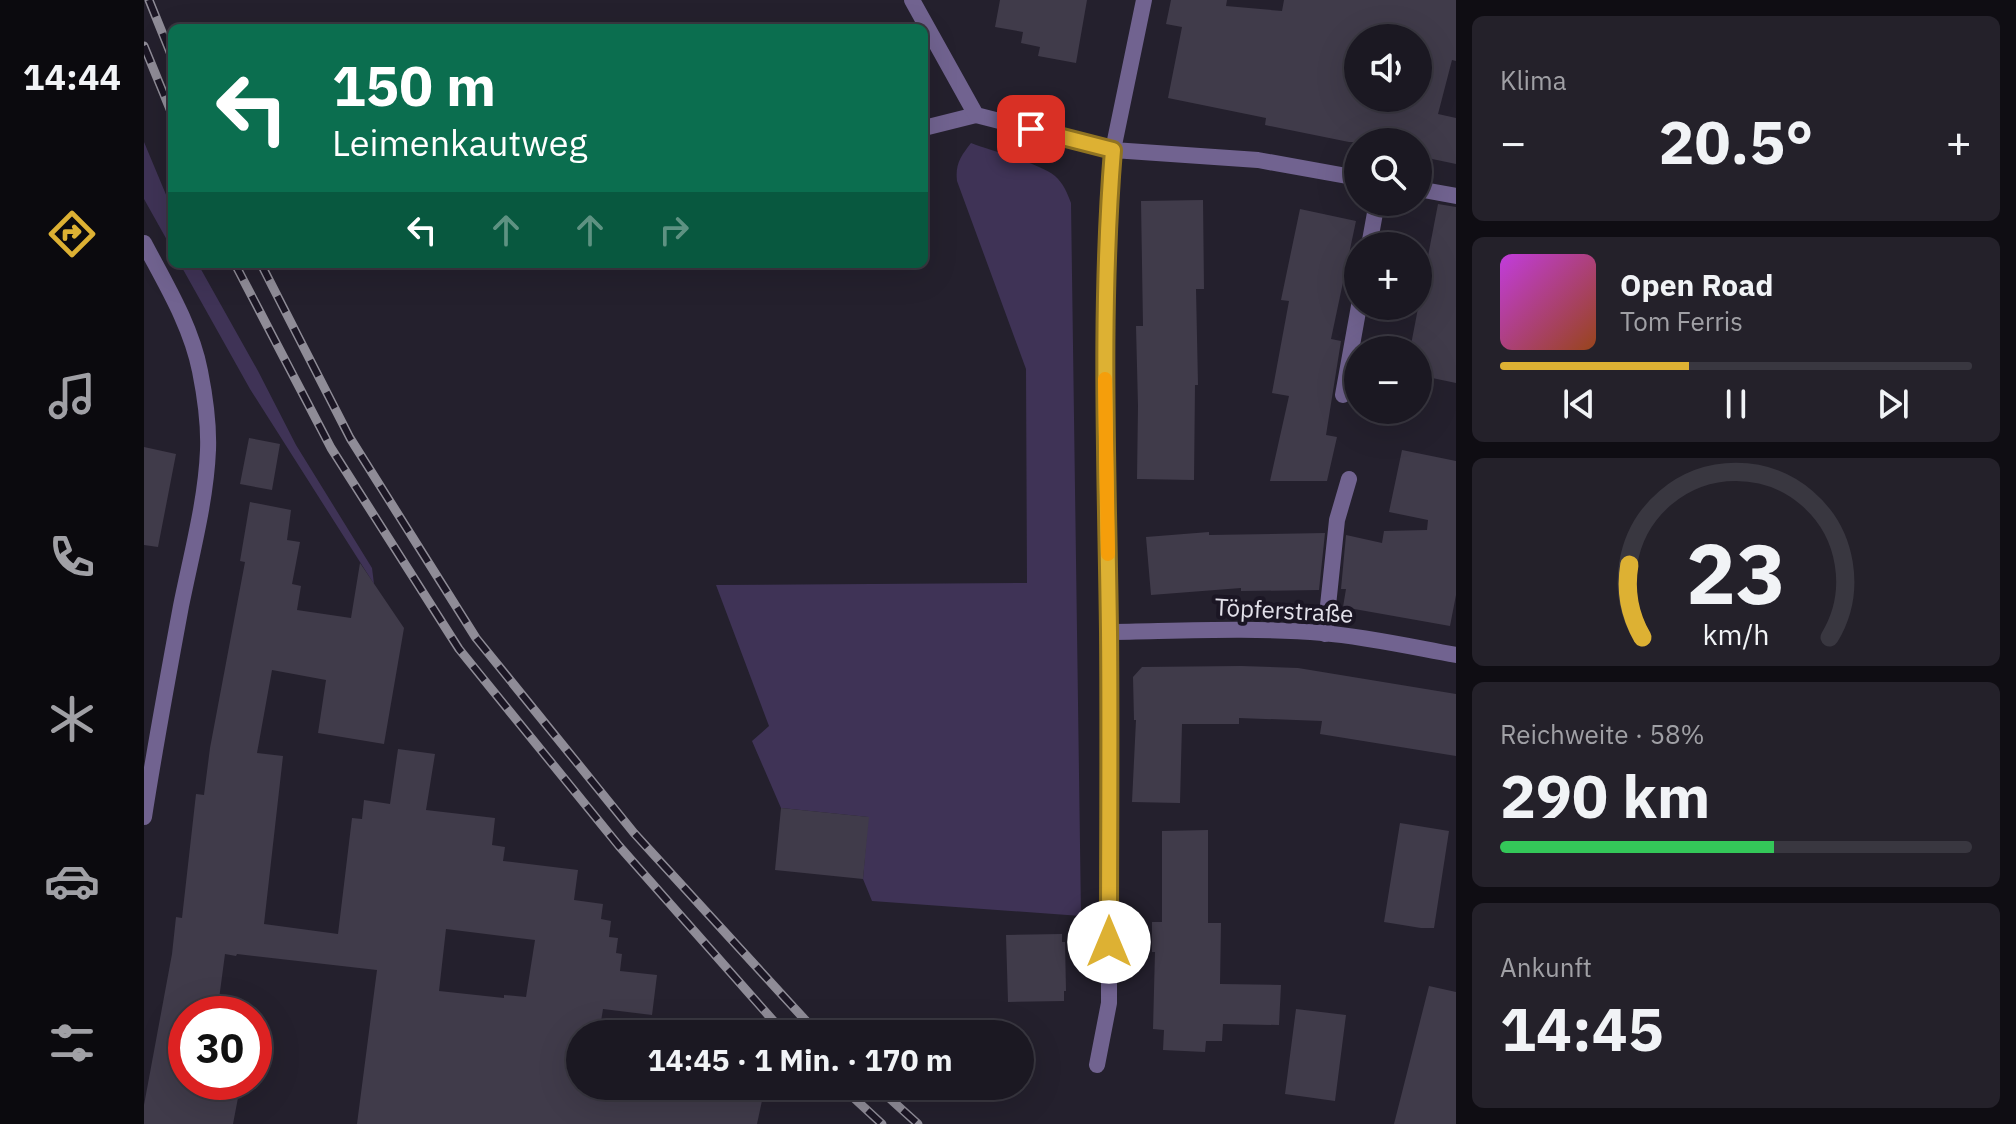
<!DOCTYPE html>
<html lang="de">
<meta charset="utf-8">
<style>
body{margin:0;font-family:"IBM Plex Sans",sans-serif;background:#24212a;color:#f1f3f6;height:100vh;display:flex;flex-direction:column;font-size:30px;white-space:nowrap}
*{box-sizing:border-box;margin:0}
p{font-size:26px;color:#a0a0a5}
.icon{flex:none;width:44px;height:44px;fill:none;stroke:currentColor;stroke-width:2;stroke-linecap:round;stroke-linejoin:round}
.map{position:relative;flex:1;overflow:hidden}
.sheet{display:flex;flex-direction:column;gap:16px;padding:16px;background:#0f0d13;width:560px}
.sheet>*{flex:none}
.hud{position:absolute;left:24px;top:24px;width:760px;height:244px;border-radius:12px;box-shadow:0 8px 32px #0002,0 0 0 2px #393740;background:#0b6e4f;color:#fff;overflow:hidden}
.fabs{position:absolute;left:1200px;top:24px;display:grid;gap:16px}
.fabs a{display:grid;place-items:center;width:88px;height:88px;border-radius:50%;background:#1b1822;box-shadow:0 8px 32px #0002,0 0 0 2px #393740;font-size:40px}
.speed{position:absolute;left:24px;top:996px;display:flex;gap:16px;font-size:40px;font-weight:700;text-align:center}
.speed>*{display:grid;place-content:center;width:104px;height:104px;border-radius:50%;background:#1b1822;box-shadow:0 8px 32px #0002,0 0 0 2px #393740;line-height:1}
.speed .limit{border:12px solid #d22;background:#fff;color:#111}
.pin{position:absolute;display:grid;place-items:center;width:68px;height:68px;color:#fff;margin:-34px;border-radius:16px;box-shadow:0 4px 12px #0006}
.me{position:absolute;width:88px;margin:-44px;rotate:0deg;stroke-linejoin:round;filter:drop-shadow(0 0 6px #0008)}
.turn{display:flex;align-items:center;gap:28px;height:168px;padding:0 32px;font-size:36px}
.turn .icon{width:104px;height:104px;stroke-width:2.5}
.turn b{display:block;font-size:56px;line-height:68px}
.lanes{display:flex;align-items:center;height:76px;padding:0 32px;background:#0003;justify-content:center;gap:40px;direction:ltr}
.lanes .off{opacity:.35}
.big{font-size:60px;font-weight:700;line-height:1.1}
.sheet .card{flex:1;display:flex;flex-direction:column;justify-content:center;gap:12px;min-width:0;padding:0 28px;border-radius:12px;background:#24212a}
.sheet .dial{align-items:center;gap:0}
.dial svg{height:208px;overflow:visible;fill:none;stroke:#393740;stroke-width:7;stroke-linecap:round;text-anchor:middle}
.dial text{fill:#f1f3f6;stroke:none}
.song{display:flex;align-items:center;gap:24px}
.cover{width:96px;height:96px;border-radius:12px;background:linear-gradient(135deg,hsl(290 70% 55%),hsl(20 70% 35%))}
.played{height:8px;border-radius:4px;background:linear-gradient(90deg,#ddb133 40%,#393740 40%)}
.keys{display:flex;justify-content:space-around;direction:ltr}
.heat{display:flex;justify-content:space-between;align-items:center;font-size:44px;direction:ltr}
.charge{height:12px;border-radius:6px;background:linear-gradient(90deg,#34c759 58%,#393740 0)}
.trip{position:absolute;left:422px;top:1020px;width:468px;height:80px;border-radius:40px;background:#1b1822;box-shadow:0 8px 32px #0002,0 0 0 2px #393740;font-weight:700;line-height:80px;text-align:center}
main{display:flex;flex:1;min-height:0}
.menu{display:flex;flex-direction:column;width:144px;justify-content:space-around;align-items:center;background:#0b0a0e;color:#a0a0a5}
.menu .icon{width:56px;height:56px}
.menu .selected{color:#ddb133}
.menu b{font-size:36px;color:#f1f3f6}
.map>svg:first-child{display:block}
.green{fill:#3f3356}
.building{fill:#403b4a;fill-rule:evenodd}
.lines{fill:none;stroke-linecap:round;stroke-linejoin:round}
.service{stroke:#716390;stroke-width:16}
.minor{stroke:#716390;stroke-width:16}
.rail-casing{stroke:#8f8c97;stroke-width:9}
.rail{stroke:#1b1624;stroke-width:6;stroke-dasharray:18;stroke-linecap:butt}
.route-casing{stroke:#907321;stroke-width:20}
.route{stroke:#ddb133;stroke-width:14}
.slow{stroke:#f59e0b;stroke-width:14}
.labels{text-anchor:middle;stroke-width:8;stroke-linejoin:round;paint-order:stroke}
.street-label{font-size:24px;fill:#e3e1ea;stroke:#1b1624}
</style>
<main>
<nav class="menu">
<b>14:44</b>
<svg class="icon selected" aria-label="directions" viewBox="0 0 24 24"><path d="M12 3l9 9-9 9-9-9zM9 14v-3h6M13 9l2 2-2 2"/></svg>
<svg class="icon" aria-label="music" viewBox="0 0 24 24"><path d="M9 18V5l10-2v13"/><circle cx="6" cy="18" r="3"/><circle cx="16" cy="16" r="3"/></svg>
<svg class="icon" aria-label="phone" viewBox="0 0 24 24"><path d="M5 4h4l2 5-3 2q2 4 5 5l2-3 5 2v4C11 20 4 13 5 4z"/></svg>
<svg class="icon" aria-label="climate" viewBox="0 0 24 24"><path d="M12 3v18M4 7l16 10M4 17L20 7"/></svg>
<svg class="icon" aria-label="car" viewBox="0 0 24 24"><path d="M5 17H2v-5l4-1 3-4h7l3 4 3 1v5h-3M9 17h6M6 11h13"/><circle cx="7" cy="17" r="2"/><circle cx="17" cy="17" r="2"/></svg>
<svg class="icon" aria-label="filters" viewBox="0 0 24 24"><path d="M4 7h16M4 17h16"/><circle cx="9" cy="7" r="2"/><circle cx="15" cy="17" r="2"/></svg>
</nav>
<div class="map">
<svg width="1312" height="1124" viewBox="0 0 1312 1124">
<rect width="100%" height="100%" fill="#24202d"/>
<path class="green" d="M 0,142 L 28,209 L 28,249 L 0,199 Z
M 827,143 C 848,151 895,163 911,176 C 919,183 923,192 927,203 L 937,916 L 728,901 L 719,879 L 724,817 L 637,808 L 608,741 L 625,726 L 572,585 L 883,583 L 882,369 L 813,181 C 811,164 817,156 827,143 Z
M 36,264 L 54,264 L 114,371 L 152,445 L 228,568 L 230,584 L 106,389 Z"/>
<path class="building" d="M 856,0 L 943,0 L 932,63 L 894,56 L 896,47 L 877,43 L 879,32 L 851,27 Z
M 1027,0 L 1083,0 L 1082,6 L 1138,11 L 1140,0 L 1312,0 L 1312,61 L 1308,60 L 1294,114 L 1312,118 L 1312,164 L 1274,156 L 1274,142 L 1205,142 L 1121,125 L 1122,118 L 1024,98 L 1038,27 L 1022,24 ZM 1214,38 L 1274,38 L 1274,98 L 1214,98 Z
M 1059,200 L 1060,289 L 1052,289 L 1054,385 L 1051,385 L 1050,480 L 993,479 L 994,406 L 992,326 L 999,326 L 997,201 Z
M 1294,204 L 1312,207 L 1312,383 L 1274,375 L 1274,350 L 1266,350 Z
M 1156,209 L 1212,221 L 1187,339 L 1197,341 L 1182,435 L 1193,437 L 1183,481 L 1126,481 L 1145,396 L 1128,393 L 1145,301 L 1137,300 Z
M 105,438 L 136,444 L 128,490 L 96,484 Z
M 0,447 L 32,454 L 14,547 L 0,545 Z
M 1258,450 L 1312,461 L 1312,595 L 1306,626 L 1199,607 L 1202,589 L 1197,589 L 1202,535 L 1238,543 L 1240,531 L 1283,530 L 1284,520 L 1245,512 Z
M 106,502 L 147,510 L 143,540 L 156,542 L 148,584 L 157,586 L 153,610 L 207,618 L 216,563 L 260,628 L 240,744 L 174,733 L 182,680 L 128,670 L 113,753 L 139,756 L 120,924 L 194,934 L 208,818 L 218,819 L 220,800 L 246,804 L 254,749 L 291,754 L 282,810 L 351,818 L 348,845 L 361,847 L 359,861 L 434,870 L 430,900 L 459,904 L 457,919 L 467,921 L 465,937 L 474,938 L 472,953 L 478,954 L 476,971 L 513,975 L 508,1015 L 459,1009 L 455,1034 L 436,1034 L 436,1086 L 602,1086 L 619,1096 L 613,1124 L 213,1124 L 233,970 L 93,954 L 92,956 L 81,954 L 73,1014 L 42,1014 L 42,1082 L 97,1082 L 89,1124 L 0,1124 L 0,1105 L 28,954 L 32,917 L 38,918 L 52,794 L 60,795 L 66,748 L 101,562 L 96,561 ZM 302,929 L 391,940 L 382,997 L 360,995 L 360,998 L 295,991 Z
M 1065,532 L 1065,535 L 1181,533 L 1175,590 L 1097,591 L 1097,588 L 1007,595 L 1002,537 Z
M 1097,666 L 1154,668 L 1312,694 L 1312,756 L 1176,734 L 1178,721 L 1095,718 L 1095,724 L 1038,724 L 1036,803 L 988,802 L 992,720 L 990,720 L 989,677 L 998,667 Z
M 637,808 L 725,817 L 719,879 L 631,870 Z
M 1256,823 L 1305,831 L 1290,928 L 1277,928 L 1240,922 Z
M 1064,830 L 1064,923 L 1077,923 L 1076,984 L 1137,985 L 1135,1025 L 1079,1024 L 1078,1041 L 1062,1041 L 1061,1052 L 1019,1050 L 1020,1030 L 1009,1029 L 1011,952 L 1008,952 L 1008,922 L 1018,922 L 1018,831 Z
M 918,934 L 918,942 L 921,942 L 922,991 L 920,991 L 920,1001 L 864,1002 L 862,935 Z
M 1285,986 L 1312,992 L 1312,1124 L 1250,1124 Z
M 1152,1009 L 1202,1015 L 1191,1101 L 1141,1094 Z"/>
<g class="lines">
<path class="service" d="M 780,128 L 832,115
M 1225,246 L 1233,202
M 1199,395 L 1215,306
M 1181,634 L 1193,520 L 1205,479"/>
<path class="minor" d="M 768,0 L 832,115 L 969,150 L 1114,160 L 1214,178
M 1274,189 L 1312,196
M 0,243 C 21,283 47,325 56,371 C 61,396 65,424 64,450 C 62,501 47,556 37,606 C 24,676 11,746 0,817
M 965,632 C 1036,631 1108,627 1179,633 C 1224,637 1268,647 1312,655
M 953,1065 L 965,1003 L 965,632 L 961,352 L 964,207 L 969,150 L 1000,0"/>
<defs>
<path id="rail" d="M 5,0 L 28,57
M 0,46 L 28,114
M 91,264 L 187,448 L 315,649 L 475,846 L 641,1034
M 117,264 L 206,438 L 332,638 L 490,833 L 674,1034
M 697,1086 L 738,1124
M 732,1086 L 774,1124"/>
</defs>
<use href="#rail" class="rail-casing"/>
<use href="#rail" class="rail"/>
</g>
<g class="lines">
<defs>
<path id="route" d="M 887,129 L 969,150 C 956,310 963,471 965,631 C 966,734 965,838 965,942"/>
</defs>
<use href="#route" class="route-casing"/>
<use href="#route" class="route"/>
<path class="slow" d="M 961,379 L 964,554"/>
</g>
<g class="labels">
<g class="street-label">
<text transform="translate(1140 611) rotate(3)" y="8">Töpferstraße</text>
</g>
</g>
</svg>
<div class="fabs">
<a><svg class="icon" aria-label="sound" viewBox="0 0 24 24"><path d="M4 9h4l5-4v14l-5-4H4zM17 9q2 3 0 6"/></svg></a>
<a><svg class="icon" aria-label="search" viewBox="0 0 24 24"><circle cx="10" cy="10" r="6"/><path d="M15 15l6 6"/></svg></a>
<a>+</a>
<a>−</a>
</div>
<div class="speed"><div class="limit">30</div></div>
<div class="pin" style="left:887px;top:129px;background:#d93025"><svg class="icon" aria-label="arrive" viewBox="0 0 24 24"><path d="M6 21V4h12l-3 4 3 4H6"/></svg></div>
<svg class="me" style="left:965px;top:942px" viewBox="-20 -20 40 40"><circle r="19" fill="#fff"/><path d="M0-13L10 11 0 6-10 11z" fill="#ddb133"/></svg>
<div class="trip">14:45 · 1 Min. · 170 m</div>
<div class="hud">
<div class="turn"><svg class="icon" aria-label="left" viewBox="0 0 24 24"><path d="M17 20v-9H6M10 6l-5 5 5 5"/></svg><div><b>150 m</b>Leimenkautweg</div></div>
<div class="lanes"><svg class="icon" aria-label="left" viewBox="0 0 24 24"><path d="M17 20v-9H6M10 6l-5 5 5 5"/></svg><svg class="icon off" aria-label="ahead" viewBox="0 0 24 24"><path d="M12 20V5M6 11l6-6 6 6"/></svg><svg class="icon off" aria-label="ahead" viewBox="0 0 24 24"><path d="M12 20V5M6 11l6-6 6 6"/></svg><svg class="icon off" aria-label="right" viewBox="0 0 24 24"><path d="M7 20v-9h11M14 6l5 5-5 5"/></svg></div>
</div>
</div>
<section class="sheet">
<div class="card"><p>Klima</p>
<div class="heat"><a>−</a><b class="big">20.5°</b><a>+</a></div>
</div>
<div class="card">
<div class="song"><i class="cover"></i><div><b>Open Road</b><p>Tom Ferris</p></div></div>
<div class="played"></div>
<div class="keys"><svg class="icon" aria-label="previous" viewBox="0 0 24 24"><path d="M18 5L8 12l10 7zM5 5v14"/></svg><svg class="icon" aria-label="pause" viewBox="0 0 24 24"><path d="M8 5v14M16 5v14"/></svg><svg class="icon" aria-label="next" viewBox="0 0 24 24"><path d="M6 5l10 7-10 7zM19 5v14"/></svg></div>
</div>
<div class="card dial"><svg viewBox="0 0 100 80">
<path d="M14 69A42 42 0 1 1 86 69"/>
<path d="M14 69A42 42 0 0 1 9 41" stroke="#ddb133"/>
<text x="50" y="56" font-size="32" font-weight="700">23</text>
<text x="50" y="72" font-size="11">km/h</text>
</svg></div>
<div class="card"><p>Reichweite · 58%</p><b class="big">290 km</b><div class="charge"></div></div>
<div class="card"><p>Ankunft</p><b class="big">14:45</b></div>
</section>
</main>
